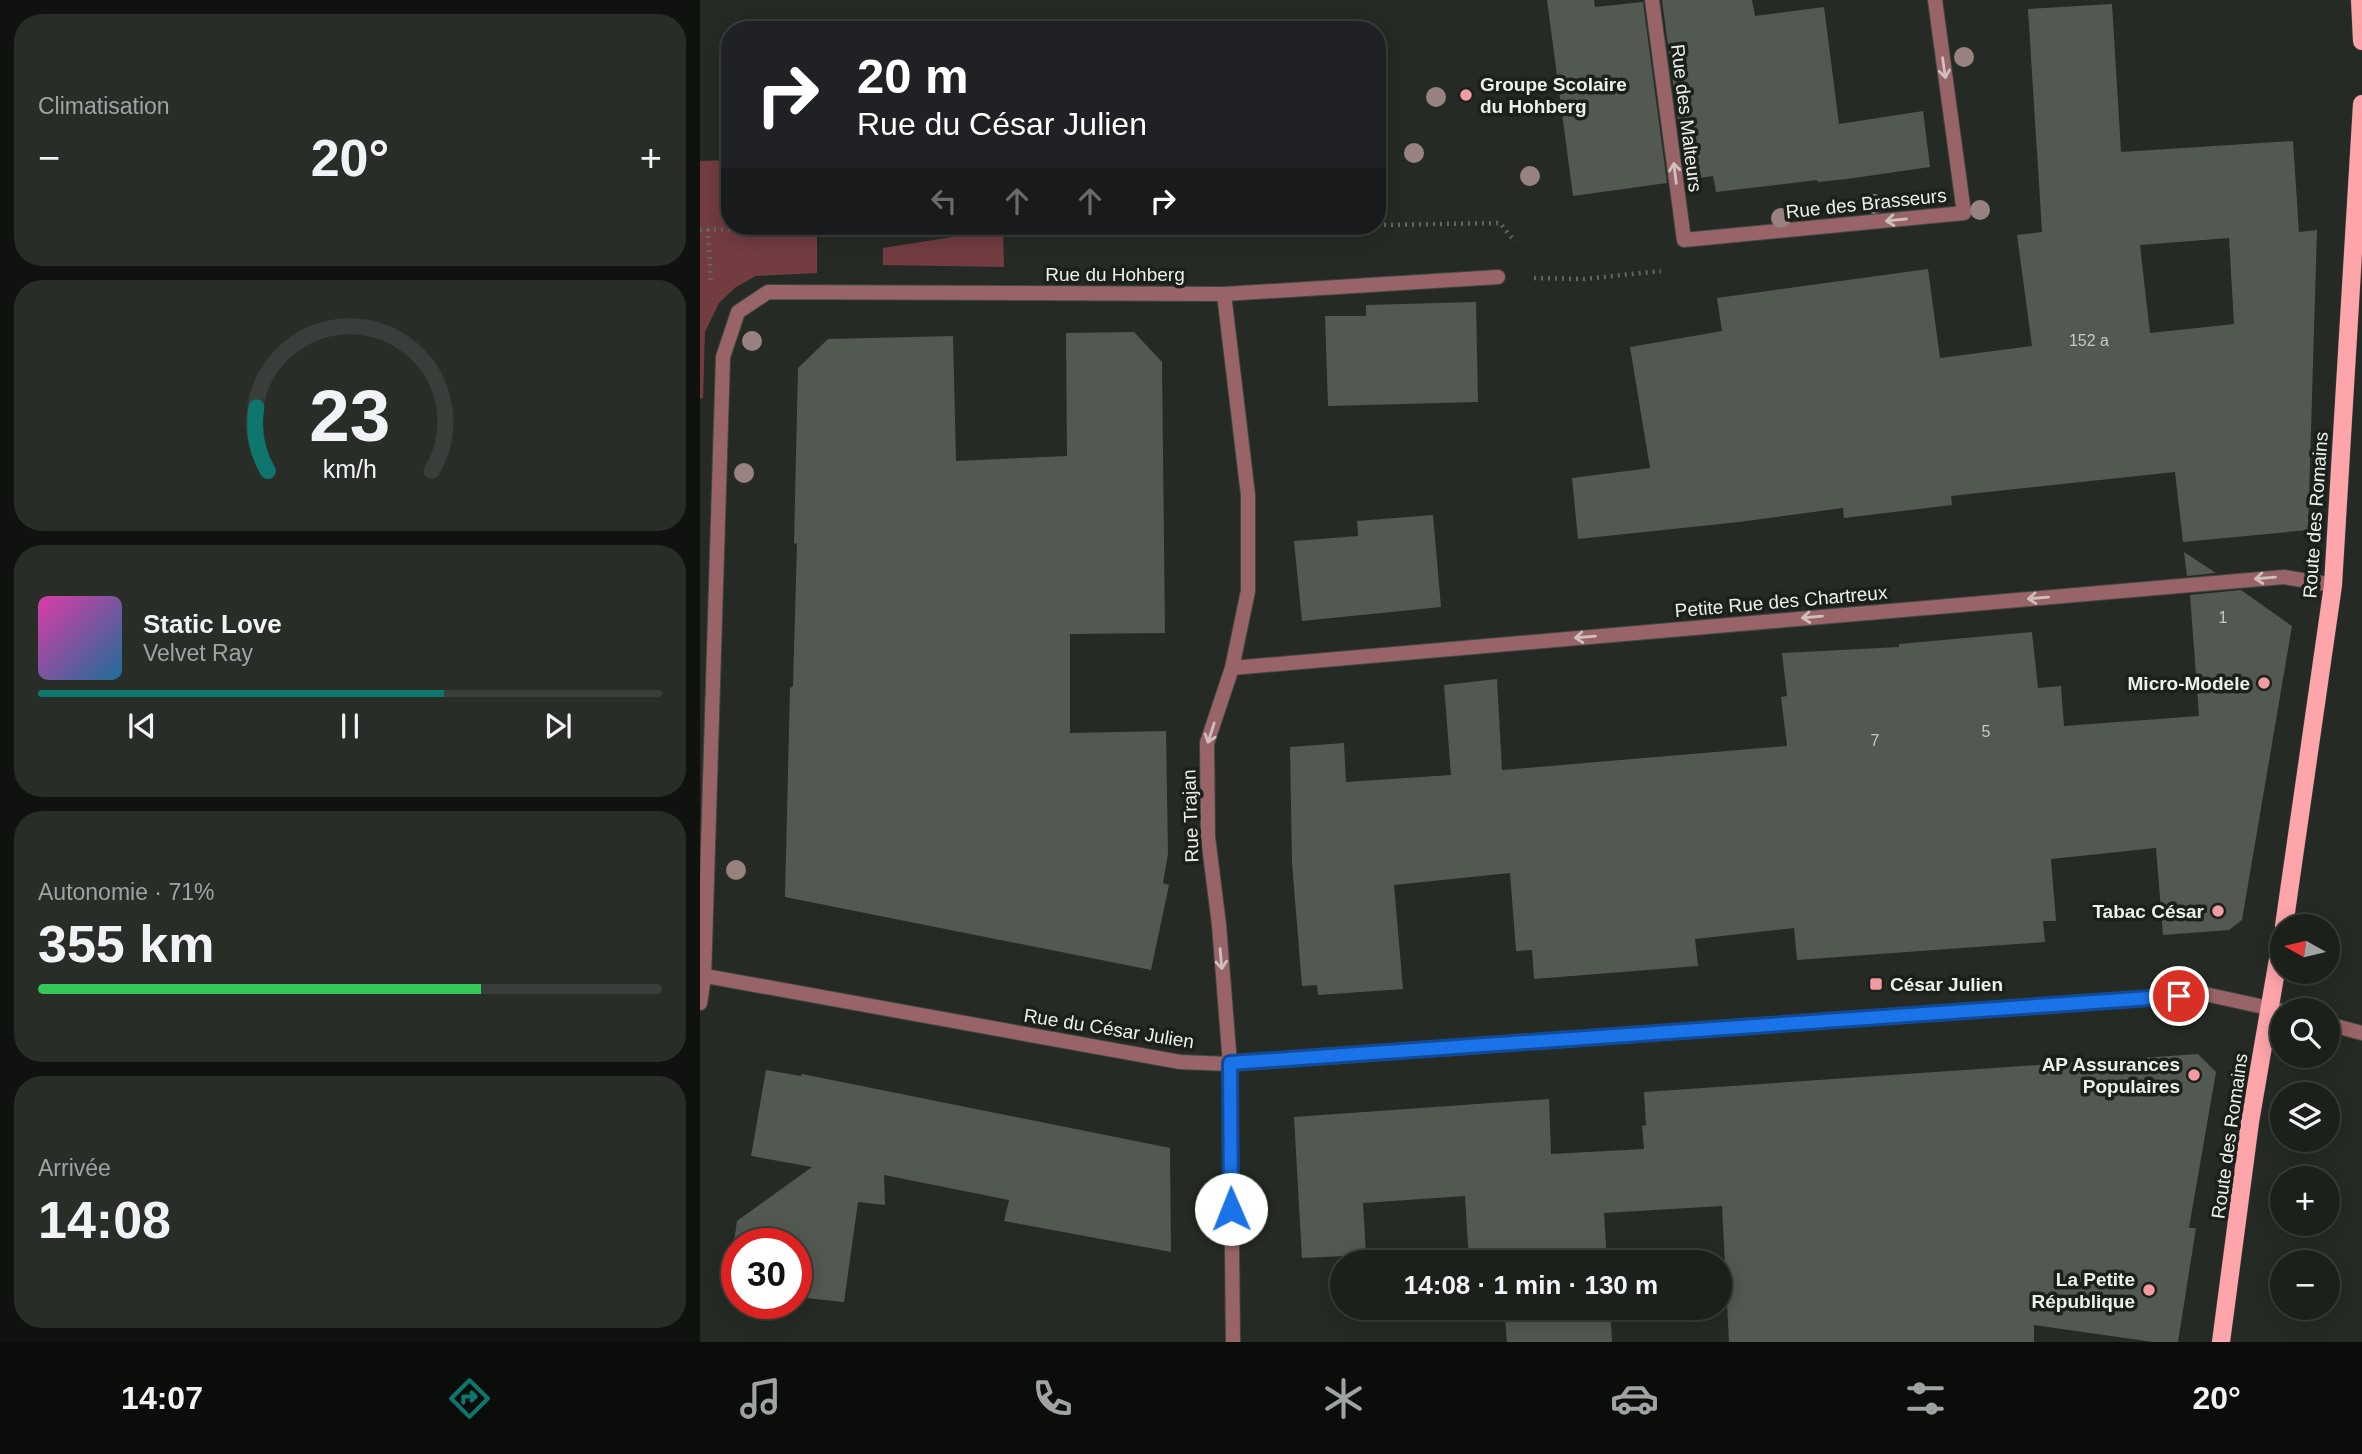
<!DOCTYPE html>
<html lang="fr">
<meta charset="utf-8">
<style>
body{margin:0;font-family:Helvetica,sans-serif;background:#292d28;color:#f1f3f6;height:100vh;display:flex;flex-direction:column;font-size:26px;white-space:nowrap}
*{box-sizing:border-box;margin:0}
p{font-size:23px;color:#a0a3a3}
.icon{flex:none;width:38px;height:38px;fill:none;stroke:currentColor;stroke-width:2;stroke-linecap:round;stroke-linejoin:round}
.map{position:relative;flex:1;overflow:hidden}
.panel{display:flex;flex-direction:column;gap:14px;padding:14px;background:#0f120f;width:700px}
.panel>*{flex:none}
.top-card{position:absolute;left:21px;top:21px;width:665px;height:214px;border-radius:28px;box-shadow:0 4px 18px #0003,0 0 0 2px #3a3e3a;background:#202124;color:#fff;overflow:hidden}
.needle{width:46px;rotate:278deg}
.fabs{position:absolute;left:1570px;top:914px;display:grid;gap:14px}
.fabs a{display:grid;place-items:center;width:70px;height:70px;border-radius:50%;background:#1c201b;box-shadow:0 4px 18px #0003,0 0 0 2px #3a3e3a;font-size:35px}
.speed{position:absolute;left:21px;top:1228px;display:flex;gap:14px;font-size:35px;font-weight:700;text-align:center}
.speed>*{display:grid;place-content:center;width:91px;height:91px;border-radius:50%;background:#1c201b;box-shadow:0 4px 18px #0003,0 0 0 2px #3a3e3a;line-height:1}
.speed .limit{border:10px solid #d22;background:#fff;color:#111}
.pin{position:absolute;display:grid;place-items:center;width:60px;height:60px;color:#fff;margin:-30px;border:4px solid #fff;border-radius:50%;box-shadow:0 2px 7px #0007}
.me{position:absolute;width:77px;margin:-38px;rotate:359deg;stroke-linejoin:round;filter:drop-shadow(0 0 5px #0008)}
.turn{display:flex;align-items:center;gap:24px;height:147px;padding:0 21px;font-size:32px}
.turn .icon{width:91px;height:91px;stroke-width:2.5}
.turn b{display:block;font-size:49px;line-height:60px}
.lanes{display:flex;align-items:center;height:66px;padding:0 21px;background:#0003;justify-content:center;gap:35px;direction:ltr}
.lanes .off{opacity:.35}
.big{font-size:52px;font-weight:600;line-height:1.1}
.panel .card{flex:1;display:flex;flex-direction:column;justify-content:center;gap:10px;min-width:0;padding:0 24px;border-radius:28px;background:#292d28}
.panel .dial{align-items:center;gap:0}
.dial svg{height:182px;overflow:visible;fill:none;stroke:#3a3e3a;stroke-width:7;stroke-linecap:round;text-anchor:middle}
.dial text{fill:#f1f3f6;stroke:none}
.song{display:flex;align-items:center;gap:21px}
.cover{width:84px;height:84px;border-radius:10px;background:linear-gradient(135deg,hsl(320 70% 55%),hsl(200 70% 35%))}
.played{height:7px;border-radius:4px;background:linear-gradient(90deg,#0f766e 65%,#3a3e3a 65%)}
.keys{display:flex;justify-content:space-around;direction:ltr}
.heat{display:flex;justify-content:space-between;align-items:center;font-size:38px;direction:ltr}
.charge{height:10px;border-radius:5px;background:linear-gradient(90deg,#34c759 71%,#3a3e3a 0)}
.trip{position:absolute;left:630px;top:1250px;width:402px;height:70px;border-radius:35px;background:#1c201b;box-shadow:0 4px 18px #0003,0 0 0 2px #3a3e3a;font-weight:600;line-height:70px;text-align:center}
.tabs{display:flex;height:112px;justify-content:space-around;align-items:center;background:#0b0d0b;color:#a0a3a3}
.tabs .icon{width:49px;height:49px}
.tabs .selected{color:#0f766e}
.tabs b{font-size:32px;color:#f1f3f6}
main{display:flex;flex:1;min-height:0}
.map>svg:first-child{display:block}
.green{fill:#723c41}
.building{fill:#525951;fill-rule:evenodd}
.lines{fill:none;stroke-linecap:round;stroke-linejoin:round}
.lane-casing{stroke:#414740;stroke-width:16}
.street-casing{stroke:#414740;stroke-width:16}
.primary-casing{stroke:#414740;stroke-width:19}
.path{stroke:#616660;stroke-width:4.5;stroke-dasharray:2 5;stroke-linecap:butt}
.lane{stroke:#996468;stroke-width:14}
.street{stroke:#996468;stroke-width:14}
.primary{stroke:#fea5ab;stroke-width:18}
.tree{fill:#988280}
.oneway{stroke:#cfbfbd}
.route-casing{stroke:#114b97;stroke-width:18}
.route{stroke:#1a73e8;stroke-width:12}
.poi-dot{fill:#f49aa1;stroke:#1b211a;stroke-width:2.5}
.labels{text-anchor:middle;stroke-width:7;stroke-linejoin:round;paint-order:stroke}
.number-label{font-size:16px;fill:#c6cac4}
.poi-label{font-size:19px;font-weight:bold;fill:#ecf0eb;stroke:#1b211a;text-anchor:end}
.street-label{font-size:19px;fill:#ecf0eb;stroke:#1b211a}
</style>
<main>
<section class="panel">
<div class="card"><p>Climatisation</p>
<div class="heat"><a>−</a><b class="big">20°</b><a>+</a></div>
</div>
<div class="card dial"><svg viewBox="0 0 100 80">
<path d="M14 69A42 42 0 1 1 86 69"/>
<path d="M14 69A42 42 0 0 1 9 41" stroke="#0f766e"/>
<text x="50" y="56" font-size="32" font-weight="700">23</text>
<text x="50" y="72" font-size="11">km/h</text>
</svg></div>
<div class="card">
<div class="song"><i class="cover"></i><div><b>Static Love</b><p>Velvet Ray</p></div></div>
<div class="played"></div>
<div class="keys"><svg class="icon" aria-label="previous" viewBox="0 0 24 24"><path d="M18 5L8 12l10 7zM5 5v14"/></svg><svg class="icon" aria-label="pause" viewBox="0 0 24 24"><path d="M8 5v14M16 5v14"/></svg><svg class="icon" aria-label="next" viewBox="0 0 24 24"><path d="M6 5l10 7-10 7zM19 5v14"/></svg></div>
</div>
<div class="card"><p>Autonomie · 71%</p><b class="big">355 km</b><div class="charge"></div></div>
<div class="card"><p>Arrivée</p><b class="big">14:08</b></div>
</section>
<div class="map">
<svg width="1662" height="1342" viewBox="0 0 1662 1342">
<rect width="100%" height="100%" fill="#252b24"/>
<path class="green" d="M 30,160 L 30,226 L 117,226 L 117,273 L 56,276 L 36,287 L 19,303 L 5,332 L 3,398 L 0,399 L 0,161 Z
M 303,229 L 304,267 L 183,265 L 183,248 Z"/>
<path class="building" d="M 847,0 L 894,0 L 895,7 L 943,2 L 967,183 L 873,196 Z
M 962,0 L 1052,0 L 1055,16 L 1124,7 L 1139,124 L 1223,111 L 1230,167 L 1147,179 L 1118,182 L 1117,180 L 1016,192 L 1013,176 L 986,180 Z
M 1412,4 L 1421,152 L 1593,141 L 1599,232 L 1617,230 L 1608,530 L 1483,542 L 1475,472 L 1251,496 L 1252,505 L 1144,518 L 1143,508 L 1039,522 L 878,539 L 872,478 L 950,468 L 930,347 L 1022,331 L 1017,298 L 1228,269 L 1240,358 L 1332,346 L 1317,235 L 1342,232 L 1328,9 ZM 1529,238 L 1534,324 L 1450,333 L 1440,245 Z
M 776,302 L 778,402 L 628,406 L 625,316 L 666,316 L 666,305 Z
M 434,332 L 462,362 L 465,633 L 370,634 L 370,733 L 466,731 L 468,854 L 463,883 L 469,885 L 451,970 L 85,897 L 90,688 L 93,686 L 97,544 L 94,543 L 98,368 L 128,339 L 253,336 L 256,461 L 367,456 L 366,333 Z
M 733,515 L 741,607 L 602,621 L 594,541 L 658,536 L 657,521 Z
M 1484,552 L 1516,573 L 1487,576 Z
M 1541,590 L 1592,626 L 1542,920 L 1529,930 L 1463,935 L 1456,848 L 1351,859 L 1356,921 L 1343,921 L 1345,942 L 1097,960 L 1094,928 L 995,939 L 998,966 L 834,979 L 832,950 L 816,951 L 810,873 L 694,885 L 703,989 L 618,995 L 617,985 L 602,986 L 592,863 L 590,747 L 644,743 L 646,782 L 751,775 L 744,685 L 797,679 L 802,770 L 1087,746 L 1081,697 L 1087,696 L 1082,653 L 1199,647 L 1199,644 L 1332,632 L 1338,688 L 1361,686 L 1364,726 L 1499,716 L 1490,595 Z
M 1498,1054 L 1516,1072 L 1489,1228 L 1496,1228 L 1478,1342 L 1453,1342 L 1334,1325 L 1334,1342 L 1029,1342 L 1022,1206 L 904,1213 L 907,1262 L 769,1262 L 765,1196 L 663,1203 L 666,1255 L 602,1258 L 594,1117 L 849,1099 L 851,1154 L 944,1149 L 942,1126 L 946,1125 L 944,1092 Z
M 66,1070 L 101,1076 L 102,1074 L 470,1148 L 471,1252 L 304,1221 L 309,1200 L 184,1175 L 185,1205 L 158,1202 L 144,1302 L 96,1297 L 96,1244 L 37,1244 L 37,1246 L 34,1242 L 37,1221 L 112,1167 L 51,1156 Z
M 804,1307 L 910,1307 L 912,1342 L 807,1342 Z"/>
<g class="lines">
<defs>
<path id="lane" d="M 952,0 L 984,240 L 1264,213 L 1235,0"/>
<path id="street" d="M 524,294 L 548,495 L 548,591 L 532,668 L 507,743 L 508,837 L 519,925 L 530,1064 L 533,1342
M 532,668 L 1584,577 L 1633,585
M 0,975 L 480,1062 L 530,1064 L 1505,994 L 1582,1011
M 0,1003 L 4,977 L 23,357 L 38,312 L 68,292 L 524,294 L 798,277
M 1628,1024 L 1662,1033"/>
<path id="primary" d="M 1660,0 L 1662,41
M 1584,926 L 1633,585 L 1662,104
M 1521,1342 L 1550,1122 L 1582,936"/>
</defs>
<use href="#lane" class="lane-casing"/>
<use href="#street" class="street-casing"/>
<use href="#primary" class="primary-casing"/>
<path class="path" d="M 677,225 L 800,223 L 815,242
M 8,229 L 11,285
M 0,230 L 148,226
M 834,278 L 884,279 L 961,271"/>
<use href="#lane" class="lane"/>
<use href="#street" class="street"/>
<use href="#primary" class="primary"/>
</g>
<g class="tree">
<circle cx="1264" cy="57" r="10"/>
<circle cx="736" cy="97" r="10"/>
<circle cx="714" cy="153" r="10"/>
<circle cx="830" cy="176" r="10"/>
<circle cx="1174" cy="204" r="10"/>
<circle cx="1280" cy="210" r="10"/>
<circle cx="1081" cy="218" r="10"/>
<circle cx="52" cy="341" r="10"/>
<circle cx="44" cy="473" r="10"/>
<circle cx="36" cy="870" r="10"/>
</g>
<defs><path id="oneway-shaft" d="M-6 0H5M1.5-3L5.5 0L1.5 3" fill="none" stroke-width="1.6" stroke-linecap="round" stroke-linejoin="round" transform="scale(1.75)"/></defs>
<g class="oneway">
<use href="#oneway-shaft" transform="translate(1244 68) rotate(82)"/>
<use href="#oneway-shaft" transform="translate(975 173) rotate(-97)"/>
<use href="#oneway-shaft" transform="translate(1196 220) rotate(174)"/>
<use href="#oneway-shaft" transform="translate(1565 578) rotate(175)"/>
<use href="#oneway-shaft" transform="translate(1338 598) rotate(175)"/>
<use href="#oneway-shaft" transform="translate(1112 617) rotate(175)"/>
<use href="#oneway-shaft" transform="translate(885 637) rotate(175)"/>
<use href="#oneway-shaft" transform="translate(511 733) rotate(108)"/>
<use href="#oneway-shaft" transform="translate(521 959) rotate(85)"/>
</g>
<g class="lines">
<defs>
<path id="route" d="M 531,1209 L 530,1063 L 1479,996"/>
</defs>
<use href="#route" class="route-casing"/>
<use href="#route" class="route"/>
</g>
<g class="poi-dot">
<circle cx="766" cy="95" r="7"/>
<circle cx="1564" cy="683" r="7"/>
<circle cx="1518" cy="911" r="7"/>
<rect x="1169" y="977" width="14" height="14" rx="3.5"/>
<circle cx="1494" cy="1075" r="7"/>
<circle cx="1449" cy="1290" r="7"/>
</g>
<g class="labels">
<g class="number-label">
<text x="1389" y="346">152 a</text>
<text x="1523" y="623">1</text>
<text x="1286" y="737">5</text>
<text x="1175" y="746">7</text>
</g>
<g class="poi-label">
<text x="780" y="91" text-anchor="start">Groupe Scolaire<tspan x="780" dy="22">du Hohberg</tspan></text>
<text x="1550" y="690">Micro-Modele</text>
<text x="1504" y="918">Tabac César</text>
<text x="1190" y="991" text-anchor="start">César Julien</text>
<text x="1480" y="1071">AP Assurances<tspan x="1480" dy="22">Populaires</tspan></text>
<text x="1435" y="1286">La Petite<tspan x="1435" dy="22">République</tspan></text>
</g>
<g class="street-label">
<text transform="translate(987 118) rotate(83)" y="7">Rue des Malteurs</text>
<text transform="translate(1166 203) rotate(-6)" y="7">Rue des Brasseurs</text>
<text x="415" y="281">Rue du Hohberg</text>
<text transform="translate(1615 515) rotate(-86)" y="7">Route des Romains</text>
<text transform="translate(1081 601) rotate(-5)" y="7">Petite Rue des Chartreux</text>
<text transform="translate(490 816) rotate(-92)" y="7">Rue Trajan</text>
<text transform="translate(409 1028) rotate(9)" y="7">Rue du César Julien</text>
<text transform="translate(1529 1136) rotate(-82)" y="7">Route des Romains</text>
</g>
</g>
</svg>
<div class="fabs">
<a><svg class="needle" viewBox="-14 -14 28 28"><path d="M0-13l5 13h-10z" fill="#e53935"/><path d="M0 13l5-13h-10z" fill="#a0a3a3"/></svg></a>
<a><svg class="icon" aria-label="search" viewBox="0 0 24 24"><circle cx="10" cy="10" r="6"/><path d="M15 15l6 6"/></svg></a>
<a><svg class="icon" aria-label="layers" viewBox="0 0 24 24"><path d="M12 4l9 5-9 5-9-5zM3 14l9 5 9-5"/></svg></a>
<a>+</a>
<a>−</a>
</div>
<div class="speed"><div class="limit">30</div></div>
<div class="pin" style="left:1479px;top:996px;background:#d93025"><svg class="icon" aria-label="arrive" viewBox="0 0 24 24"><path d="M6 21V4h12l-3 4 3 4H6"/></svg></div>
<svg class="me" style="left:531px;top:1209px" viewBox="-20 -20 40 40"><circle r="19" fill="#fff"/><path d="M0-13L10 11 0 6-10 11z" fill="#1a73e8"/></svg>
<div class="trip">14:08 · 1 min · 130 m</div>
<div class="top-card">
<div class="turn"><svg class="icon" aria-label="right" viewBox="0 0 24 24"><path d="M7 20v-9h11M14 6l5 5-5 5"/></svg><div><b>20 m</b>Rue du César Julien</div></div>
<div class="lanes"><svg class="icon off" aria-label="left" viewBox="0 0 24 24"><path d="M17 20v-9H6M10 6l-5 5 5 5"/></svg><svg class="icon off" aria-label="ahead" viewBox="0 0 24 24"><path d="M12 20V5M6 11l6-6 6 6"/></svg><svg class="icon off" aria-label="ahead" viewBox="0 0 24 24"><path d="M12 20V5M6 11l6-6 6 6"/></svg><svg class="icon" aria-label="right" viewBox="0 0 24 24"><path d="M7 20v-9h11M14 6l5 5-5 5"/></svg></div>
</div>
</div>
</main>
<nav class="tabs">
<b>14:07</b>
<svg class="icon selected" aria-label="directions" viewBox="0 0 24 24"><path d="M12 3l9 9-9 9-9-9zM9 14v-3h6M13 9l2 2-2 2"/></svg>
<svg class="icon" aria-label="music" viewBox="0 0 24 24"><path d="M9 18V5l10-2v13"/><circle cx="6" cy="18" r="3"/><circle cx="16" cy="16" r="3"/></svg>
<svg class="icon" aria-label="phone" viewBox="0 0 24 24"><path d="M5 4h4l2 5-3 2q2 4 5 5l2-3 5 2v4C11 20 4 13 5 4z"/></svg>
<svg class="icon" aria-label="climate" viewBox="0 0 24 24"><path d="M12 3v18M4 7l16 10M4 17L20 7"/></svg>
<svg class="icon" aria-label="car" viewBox="0 0 24 24"><path d="M5 17H2v-5l4-1 3-4h7l3 4 3 1v5h-3M9 17h6M6 11h13"/><circle cx="7" cy="17" r="2"/><circle cx="17" cy="17" r="2"/></svg>
<svg class="icon" aria-label="filters" viewBox="0 0 24 24"><path d="M4 7h16M4 17h16"/><circle cx="9" cy="7" r="2"/><circle cx="15" cy="17" r="2"/></svg>
<b>20°</b>
</nav>
